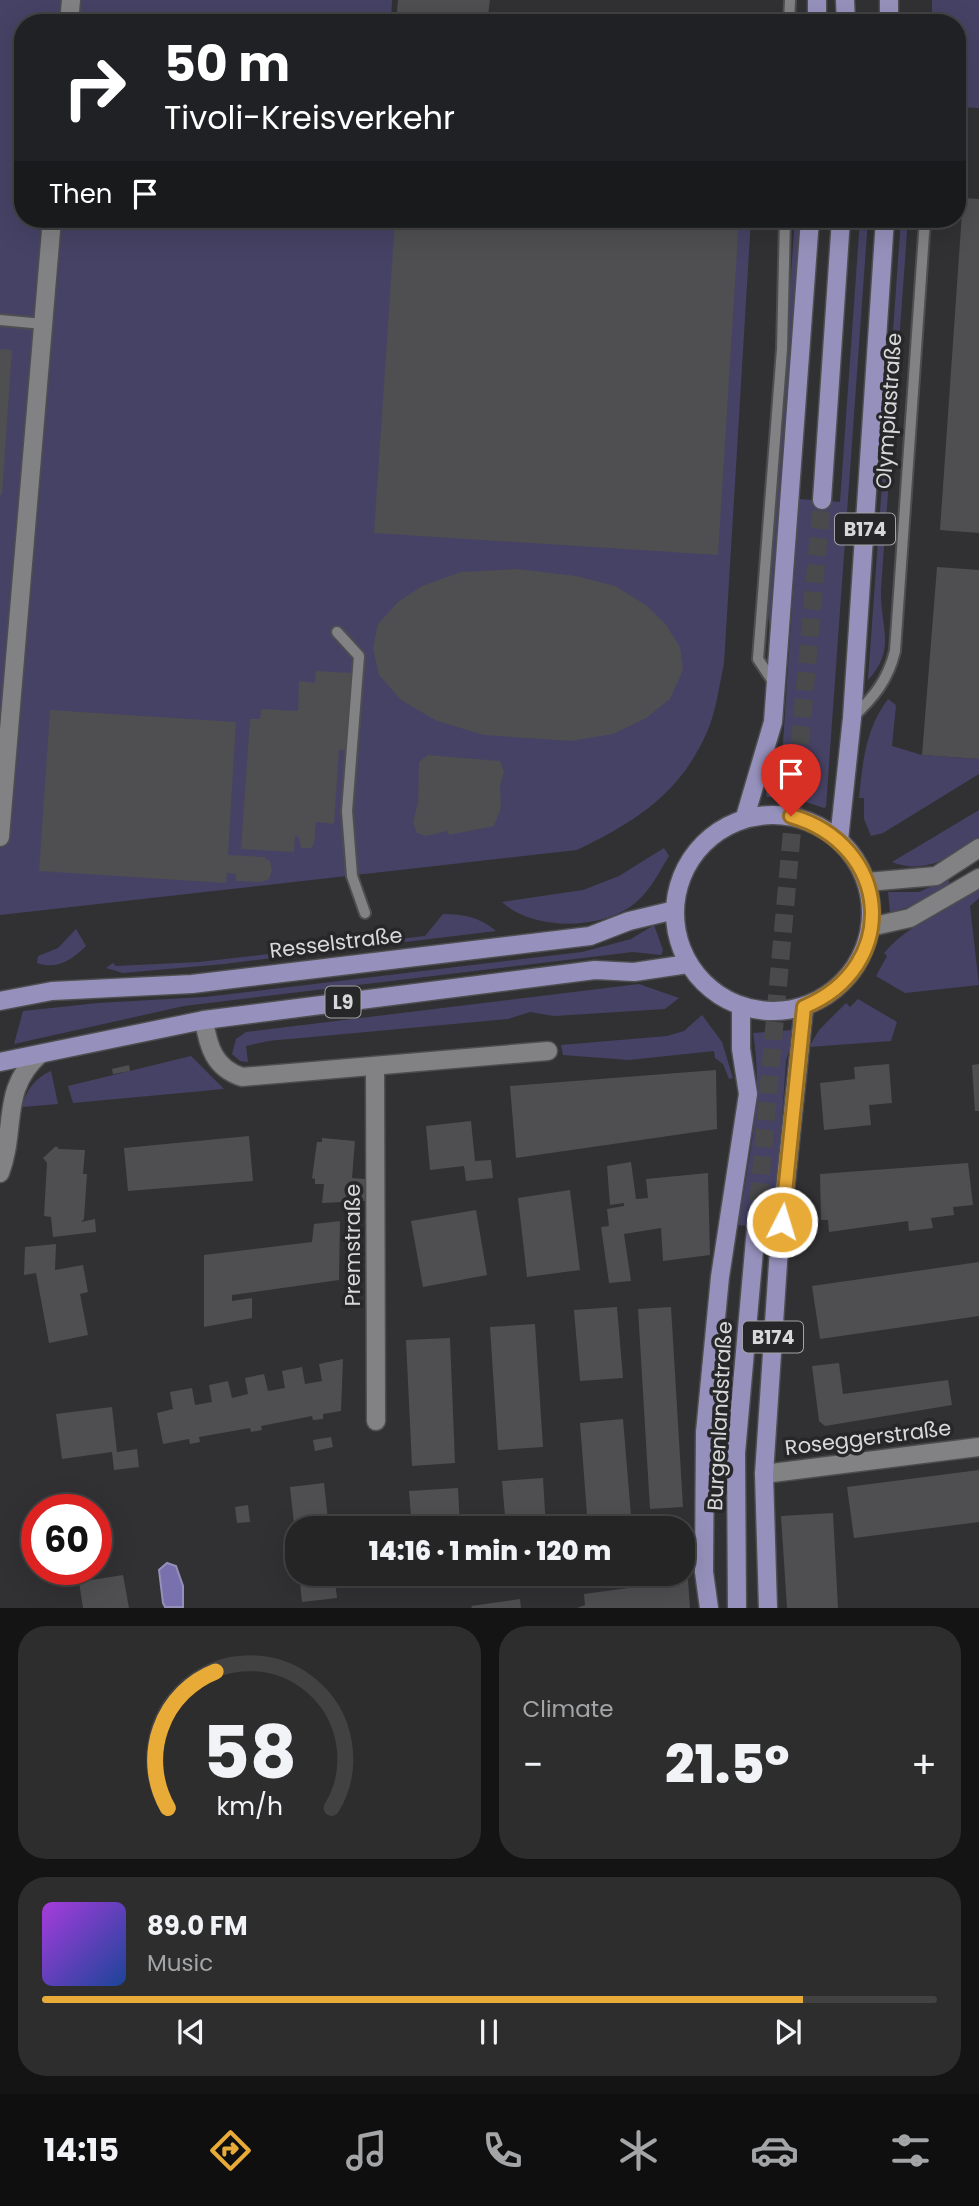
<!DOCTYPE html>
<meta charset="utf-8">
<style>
body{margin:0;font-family:Poppins,sans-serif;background:#2d2d2e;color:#f1f3f6;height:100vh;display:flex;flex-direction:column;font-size:26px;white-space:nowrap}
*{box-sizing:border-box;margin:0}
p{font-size:23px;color:#a3a5a7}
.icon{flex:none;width:38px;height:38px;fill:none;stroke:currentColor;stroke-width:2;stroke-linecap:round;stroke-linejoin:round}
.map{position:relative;height:1608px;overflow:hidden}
.side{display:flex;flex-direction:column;gap:18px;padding:18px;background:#141415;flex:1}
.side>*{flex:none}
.guide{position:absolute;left:14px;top:14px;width:952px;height:214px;border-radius:28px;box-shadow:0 7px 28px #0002,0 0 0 2px #424243;background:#202124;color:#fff;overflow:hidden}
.speed{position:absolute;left:21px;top:1494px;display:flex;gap:14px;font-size:35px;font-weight:700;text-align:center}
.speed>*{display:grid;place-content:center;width:91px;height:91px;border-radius:50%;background:#252526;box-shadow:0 7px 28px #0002,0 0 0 2px #424243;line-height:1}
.speed .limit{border:10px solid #d22;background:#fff;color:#111}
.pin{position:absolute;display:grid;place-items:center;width:60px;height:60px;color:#fff;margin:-72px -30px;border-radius:50% 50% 50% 0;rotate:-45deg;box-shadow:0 0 7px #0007}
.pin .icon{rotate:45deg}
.me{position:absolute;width:77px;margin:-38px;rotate:5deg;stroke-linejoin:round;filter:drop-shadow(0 0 5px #0008)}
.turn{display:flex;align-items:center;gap:24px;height:147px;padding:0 35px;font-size:32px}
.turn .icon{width:91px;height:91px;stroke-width:2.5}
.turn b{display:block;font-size:49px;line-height:60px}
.then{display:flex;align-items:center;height:66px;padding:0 35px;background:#0003;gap:14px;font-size:26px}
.big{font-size:52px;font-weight:800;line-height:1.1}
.side .tile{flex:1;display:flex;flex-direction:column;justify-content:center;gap:10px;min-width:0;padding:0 24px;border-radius:28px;background:#2d2d2e}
.side .dial{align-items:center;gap:0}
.dial svg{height:182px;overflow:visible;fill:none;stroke:#424243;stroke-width:7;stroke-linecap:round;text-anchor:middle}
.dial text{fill:#f1f3f6;stroke:none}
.song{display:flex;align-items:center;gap:21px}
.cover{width:84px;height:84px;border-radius:10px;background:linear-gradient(135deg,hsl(280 70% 55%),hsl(220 70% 35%))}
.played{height:7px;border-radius:4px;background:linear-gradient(90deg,#e9ab38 85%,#424243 85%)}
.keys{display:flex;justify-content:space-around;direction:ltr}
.heat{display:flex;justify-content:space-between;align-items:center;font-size:38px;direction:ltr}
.side .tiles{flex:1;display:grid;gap:18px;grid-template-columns:1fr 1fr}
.tile:last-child{grid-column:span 2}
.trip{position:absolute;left:285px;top:1516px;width:410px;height:70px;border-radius:28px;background:#252526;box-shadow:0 7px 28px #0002,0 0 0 2px #424243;font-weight:800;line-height:70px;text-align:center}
.tabs{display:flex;height:112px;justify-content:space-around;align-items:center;background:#0f0f0f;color:#a3a5a7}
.tabs .icon{width:49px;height:49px}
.tabs .active{color:#e9ab38}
.tabs b{font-size:32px;color:#f1f3f6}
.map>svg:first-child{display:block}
.green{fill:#464265}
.water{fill:#7871ad;stroke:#9590ba;stroke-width:2}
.building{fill:#4f4e51}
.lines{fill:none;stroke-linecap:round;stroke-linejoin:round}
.primary-tunnel{stroke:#4a4a4c;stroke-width:18;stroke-dasharray:18 9;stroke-linecap:butt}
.lane-casing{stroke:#4e4e50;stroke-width:14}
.street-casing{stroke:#4e4e50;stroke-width:21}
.secondary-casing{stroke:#4e4e50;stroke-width:21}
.primary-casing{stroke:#4e4e50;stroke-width:21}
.lane{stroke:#828184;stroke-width:10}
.street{stroke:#828184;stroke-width:18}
.secondary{stroke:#828184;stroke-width:18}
.primary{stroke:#9691bc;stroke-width:18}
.route-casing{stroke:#976f24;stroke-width:18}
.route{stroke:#e9ab38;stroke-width:12}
.labels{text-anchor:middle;stroke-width:7;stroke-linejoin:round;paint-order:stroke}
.shield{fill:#272729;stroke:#a3a2a4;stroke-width:2}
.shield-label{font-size:19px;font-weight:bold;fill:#d8d7d9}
.street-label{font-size:21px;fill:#d8d7d9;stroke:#272729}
</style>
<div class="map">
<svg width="979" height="1608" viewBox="0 0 979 1608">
<rect width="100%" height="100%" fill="#313133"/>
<path class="green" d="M 0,0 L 392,0 L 391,23 L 23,23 L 23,219 L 751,219 L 724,664 C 719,686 716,712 707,732 C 680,794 635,822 577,850 L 0,915 Z
M 932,0 L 979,0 L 979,108 L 957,107 L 957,23 L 932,23 Z
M 795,219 L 802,219 L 770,630 L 768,615 L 771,549 Z
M 860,219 L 868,219 L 826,807 L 824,808 L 791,797 L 767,797 L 766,794 L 783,743 L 799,499 L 840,502 Z
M 901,219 L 908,219 L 881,589 C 880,628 897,648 868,680 Z
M 888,699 L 896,705 L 892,746 L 922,755 L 979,759 L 979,774 L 883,833 L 871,836 L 864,819 L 864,798 L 859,798 C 863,761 865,730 888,699 Z
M 979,810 L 979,838 C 954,857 924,875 892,862 Z
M 664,848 L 669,856 C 658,874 648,895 630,907 C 597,930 531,930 502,902 L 583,890 L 619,876 Z
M 948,879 L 950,885 L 917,905 L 890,912 L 888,892 L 919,892 Z
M 979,888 L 979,898 L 970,906 L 979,985 L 905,993 L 876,976 L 887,956 L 884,953 C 909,924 947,909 979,888 Z
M 443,914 C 463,914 480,917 496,931 L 224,964 L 123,973 L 106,968 L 113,963 L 116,966 L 199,962 L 425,936 Z
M 654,925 L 663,950 L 661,955 L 633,952 L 184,1006 L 14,1044 L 23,1011 L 98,1003 L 205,997 L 582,952 L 631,939 Z
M 76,929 L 86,946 C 72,960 57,970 37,963 L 38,956 L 58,948 Z
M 639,984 L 679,998 L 665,1009 L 554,1016 L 530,1012 L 508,1019 L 268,1041 L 246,1046 L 248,1062 L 240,1061 L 232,1054 L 236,1039 L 246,1032 Z
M 858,999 L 897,1022 L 891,1041 L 809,1047 L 819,1030 L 846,1003 L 850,1007 Z
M 702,1015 L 722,1042 L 733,1078 L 729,1079 L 723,1064 L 715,1058 L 714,1051 L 629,1060 L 563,1055 L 561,1045 L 667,1036 L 684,1031 Z
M 791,1030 L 794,1033 L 786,1061 L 774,1229 L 738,1225 C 748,1162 764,1097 753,1033 Z
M 191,1056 L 224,1089 L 73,1103 L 68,1086 Z
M 51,1071 L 58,1104 L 22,1107 C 26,1090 35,1078 51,1071 Z"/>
<path class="water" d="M 167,1563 L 176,1566 L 183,1586 L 183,1607 L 165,1607 L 163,1603 L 159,1570 Z"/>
<path class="building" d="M 398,0 L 490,0 L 488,15 L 530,19 L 530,23 L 396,23 Z
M 963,198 L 979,199 L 979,533 L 940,530 Z
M 395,219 L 739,219 L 718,555 L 374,533 Z
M 0,349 L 12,350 L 2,495 L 0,495 Z
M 937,567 L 979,570 L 979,759 L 922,755 Z
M 518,569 L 576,576 L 615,586 L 646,605 L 666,625 L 680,647 L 683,670 L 670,699 L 646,718 L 613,734 L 571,741 L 484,735 L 437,721 L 401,700 L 379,675 L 373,648 L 378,624 L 398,602 L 422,586 L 461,572 Z
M 316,671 L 352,673 L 347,750 L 339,750 L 334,824 L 316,822 L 314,844 L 311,848 L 301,848 L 299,837 L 295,836 L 294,852 L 241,849 L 250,719 L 260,719 L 261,709 L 298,711 L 299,681 L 315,683 Z
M 50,710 L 236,722 L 228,855 L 263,857 L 270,861 L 272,870 L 269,879 L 262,882 L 236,881 L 236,874 L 227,873 L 226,883 L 39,871 Z
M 428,755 L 500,761 L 504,772 L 500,786 L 501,808 L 494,826 L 449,835 L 447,831 L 426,836 L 417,833 L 413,822 L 418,803 L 419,762 Z
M 889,1064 L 892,1103 L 869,1105 L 871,1125 L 824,1130 L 820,1083 L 855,1079 L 854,1067 Z
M 979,1064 L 979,1111 L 975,1111 L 972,1065 Z
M 129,1065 L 130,1071 L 113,1074 L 112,1069 Z
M 716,1070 L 717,1129 L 516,1158 L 510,1086 Z
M 471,1121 L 475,1161 L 491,1160 L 493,1178 L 466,1181 L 464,1166 L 430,1170 L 426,1126 Z
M 249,1136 L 253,1181 L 128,1191 L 124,1148 Z
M 322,1138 L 355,1141 L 352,1178 L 365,1179 L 365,1201 L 322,1203 L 324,1184 L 315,1184 L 315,1179 L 312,1178 L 317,1142 L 322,1142 Z
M 56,1146 L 59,1149 L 85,1150 L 83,1174 L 87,1174 L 84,1219 L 81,1222 L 95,1219 L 96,1232 L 53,1237 L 51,1217 L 44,1216 L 47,1163 L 43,1158 Z
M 631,1162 L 636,1199 L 648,1198 L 646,1179 L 708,1173 L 710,1255 L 663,1261 L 661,1228 L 624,1234 L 631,1281 L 609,1283 L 601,1227 L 609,1226 L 607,1209 L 624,1206 L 624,1203 L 610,1205 L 607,1166 Z
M 968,1163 L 973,1205 L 953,1207 L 954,1215 L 931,1218 L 933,1228 L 909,1231 L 908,1221 L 829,1232 L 828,1220 L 821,1220 L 820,1174 Z
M 570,1190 L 580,1270 L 527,1277 L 518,1198 Z
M 476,1210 L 487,1275 L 423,1287 L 411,1221 Z
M 340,1221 L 339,1280 L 232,1295 L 232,1301 L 252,1298 L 252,1318 L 204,1327 L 204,1255 L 312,1242 L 314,1224 Z
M 56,1244 L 55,1270 L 83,1265 L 88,1292 L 80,1294 L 88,1335 L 49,1343 L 36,1273 L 24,1275 L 25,1247 Z
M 979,1262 L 979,1316 L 820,1339 L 812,1286 Z
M 617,1307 L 623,1378 L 580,1381 L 574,1310 Z
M 671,1307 L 683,1507 L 650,1509 L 638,1309 Z
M 535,1324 L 543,1447 L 498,1450 L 490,1327 Z
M 450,1338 L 455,1463 L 412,1466 L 406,1340 Z
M 343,1359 L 341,1411 L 323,1414 L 323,1419 L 313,1420 L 312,1416 L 261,1426 L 262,1430 L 251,1432 L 250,1428 L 199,1437 L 200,1442 L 190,1444 L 189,1439 L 163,1444 L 157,1413 L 173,1409 L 170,1392 L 192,1388 L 195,1405 L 212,1402 L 209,1385 L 228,1381 L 232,1398 L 248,1394 L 245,1378 L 264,1374 L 268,1391 L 285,1388 L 282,1371 L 302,1367 L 305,1384 L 322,1381 L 319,1364 Z
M 839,1363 L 843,1394 L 948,1380 L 952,1405 L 825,1426 L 819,1421 L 812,1366 Z
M 112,1407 L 117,1452 L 137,1449 L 139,1467 L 114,1470 L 112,1452 L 62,1459 L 56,1414 Z
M 623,1419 L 632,1528 L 588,1528 L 580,1423 Z
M 331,1437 L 333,1447 L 315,1451 L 313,1440 Z
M 979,1470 L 979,1522 L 854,1538 L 847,1487 Z
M 543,1478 L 546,1528 L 506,1528 L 502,1481 Z
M 324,1483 L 329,1528 L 298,1528 L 296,1543 L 290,1487 Z
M 458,1488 L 460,1528 L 412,1528 L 409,1491 Z
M 248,1505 L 250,1522 L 237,1523 L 235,1507 Z
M 833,1513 L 838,1608 L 787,1608 L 781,1516 Z
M 299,1573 L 334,1573 L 337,1598 L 302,1602 Z
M 123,1575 L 129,1608 L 83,1608 L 79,1582 Z
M 688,1580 L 690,1608 L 577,1608 L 585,1605 L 584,1594 Z
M 520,1599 L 521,1608 L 472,1608 L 471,1606 Z"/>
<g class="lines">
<path class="primary-tunnel" d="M 756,1228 L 822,500"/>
<defs>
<path id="lane" d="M 789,23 L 790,0
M 0,320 L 43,324
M 337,632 L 359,656 L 347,811 L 352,876 L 365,913
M 776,686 L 758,659 L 782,349 L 785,219
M 852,718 C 874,697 888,680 895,651 L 925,219"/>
<path id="street" d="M 69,23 L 71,0
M 0,837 L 52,219
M 204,1020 C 208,1046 214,1068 242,1077 L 548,1051
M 375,1068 L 376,1421
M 0,1173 C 17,1127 0,1090 40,1054
M 764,1474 L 979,1447"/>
<path id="secondary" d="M 867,882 L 936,876 L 979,848
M 870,927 L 910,918 L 979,878"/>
<path id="primary" d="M 845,0 L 846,23
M 889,0 L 889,23
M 817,23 L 817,0
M 822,500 L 841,219
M675 913a98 98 0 1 1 196 0a98 98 0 1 1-196 0Z
M 745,817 L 773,722 L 810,219
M 839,840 L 852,718 L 885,219
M 0,1001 L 52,991 L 192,984 L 590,936 L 629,921 L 675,910
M 0,1062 L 204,1020 L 595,970 L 634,972 L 688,964
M 709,1608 L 704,1572 L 705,1432 L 720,1277 L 748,1094 L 741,1049 L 741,1007
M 737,1608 L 736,1453 L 756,1228
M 768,1608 L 764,1474 L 779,1248 L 804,1007"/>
</defs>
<use href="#lane" class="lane-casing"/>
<use href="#street" class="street-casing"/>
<use href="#secondary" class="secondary-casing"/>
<use href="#primary" class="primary-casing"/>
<use href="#lane" class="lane"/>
<use href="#street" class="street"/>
<use href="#secondary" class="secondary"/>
<use href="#primary" class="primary"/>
</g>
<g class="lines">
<defs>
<path id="route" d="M 782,1222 L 804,1007 C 901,967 892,845 791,816"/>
</defs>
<use href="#route" class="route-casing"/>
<use href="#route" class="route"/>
</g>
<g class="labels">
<g class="shield">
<rect x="835" y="513.5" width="60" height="31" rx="5"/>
<rect x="325.5" y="986.5" width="35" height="31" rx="5"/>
<rect x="743" y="1321.5" width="60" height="31" rx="5"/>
</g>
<g class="shield-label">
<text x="865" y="536">B174</text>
<text x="343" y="1009">L9</text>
<text x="773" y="1344">B174</text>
</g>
<g class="street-label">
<text transform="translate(889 411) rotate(-86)" y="7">Olympiastraße</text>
<text transform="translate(336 943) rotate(-7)" y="7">Resselstraße</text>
<text transform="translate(353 1245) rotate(-90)" y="7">Premstraße</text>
<text transform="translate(720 1416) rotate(-87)" y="7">Burgenlandstraße</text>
<text transform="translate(868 1438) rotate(-7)" y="7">Roseggerstraße</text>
</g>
</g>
</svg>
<div class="speed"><div class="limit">60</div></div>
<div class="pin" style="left:791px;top:816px;background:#d93025"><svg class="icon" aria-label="arrive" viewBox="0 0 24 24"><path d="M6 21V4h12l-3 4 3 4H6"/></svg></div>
<svg class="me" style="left:782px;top:1222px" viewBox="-20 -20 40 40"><circle r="17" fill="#e9ab38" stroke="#fff" stroke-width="3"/><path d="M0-11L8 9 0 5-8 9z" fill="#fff"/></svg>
<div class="trip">14:16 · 1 min · 120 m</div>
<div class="guide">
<div class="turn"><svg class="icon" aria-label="right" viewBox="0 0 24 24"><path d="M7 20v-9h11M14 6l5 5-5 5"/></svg><div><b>50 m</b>Tivoli-Kreisverkehr</div></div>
<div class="then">Then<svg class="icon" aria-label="arrive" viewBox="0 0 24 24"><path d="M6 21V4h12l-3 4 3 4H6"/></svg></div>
</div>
</div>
<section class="side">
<div class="tiles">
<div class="tile dial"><svg viewBox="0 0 100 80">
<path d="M14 69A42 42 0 1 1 86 69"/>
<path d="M14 69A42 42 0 0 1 35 9" stroke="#e9ab38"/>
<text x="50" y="56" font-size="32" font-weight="700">58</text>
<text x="50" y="72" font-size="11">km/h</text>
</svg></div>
<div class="tile"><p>Climate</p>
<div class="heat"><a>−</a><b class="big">21.5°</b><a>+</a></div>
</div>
<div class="tile">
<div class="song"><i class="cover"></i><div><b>89.0 FM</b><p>Music</p></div></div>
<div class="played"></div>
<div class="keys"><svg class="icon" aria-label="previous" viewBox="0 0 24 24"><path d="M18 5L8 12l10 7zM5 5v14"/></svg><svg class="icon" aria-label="pause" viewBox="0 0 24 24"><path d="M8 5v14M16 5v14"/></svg><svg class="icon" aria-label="next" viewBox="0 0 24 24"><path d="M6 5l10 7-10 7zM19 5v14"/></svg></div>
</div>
</div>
</section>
<nav class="tabs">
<b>14:15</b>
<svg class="icon active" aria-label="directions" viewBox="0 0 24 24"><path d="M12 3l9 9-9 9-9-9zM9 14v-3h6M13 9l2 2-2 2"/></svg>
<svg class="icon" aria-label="music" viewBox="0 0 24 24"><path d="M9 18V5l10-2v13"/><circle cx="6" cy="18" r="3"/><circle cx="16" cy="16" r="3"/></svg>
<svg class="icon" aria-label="phone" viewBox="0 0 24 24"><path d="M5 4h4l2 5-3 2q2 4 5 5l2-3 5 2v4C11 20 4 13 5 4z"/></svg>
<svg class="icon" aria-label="climate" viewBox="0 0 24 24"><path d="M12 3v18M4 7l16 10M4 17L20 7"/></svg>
<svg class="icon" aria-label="car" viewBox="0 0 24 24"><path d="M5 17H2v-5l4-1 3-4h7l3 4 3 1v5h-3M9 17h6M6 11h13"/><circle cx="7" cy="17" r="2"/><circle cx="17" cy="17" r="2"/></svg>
<svg class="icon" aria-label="filters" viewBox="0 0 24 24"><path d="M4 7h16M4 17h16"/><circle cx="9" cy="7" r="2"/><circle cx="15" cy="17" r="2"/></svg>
</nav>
